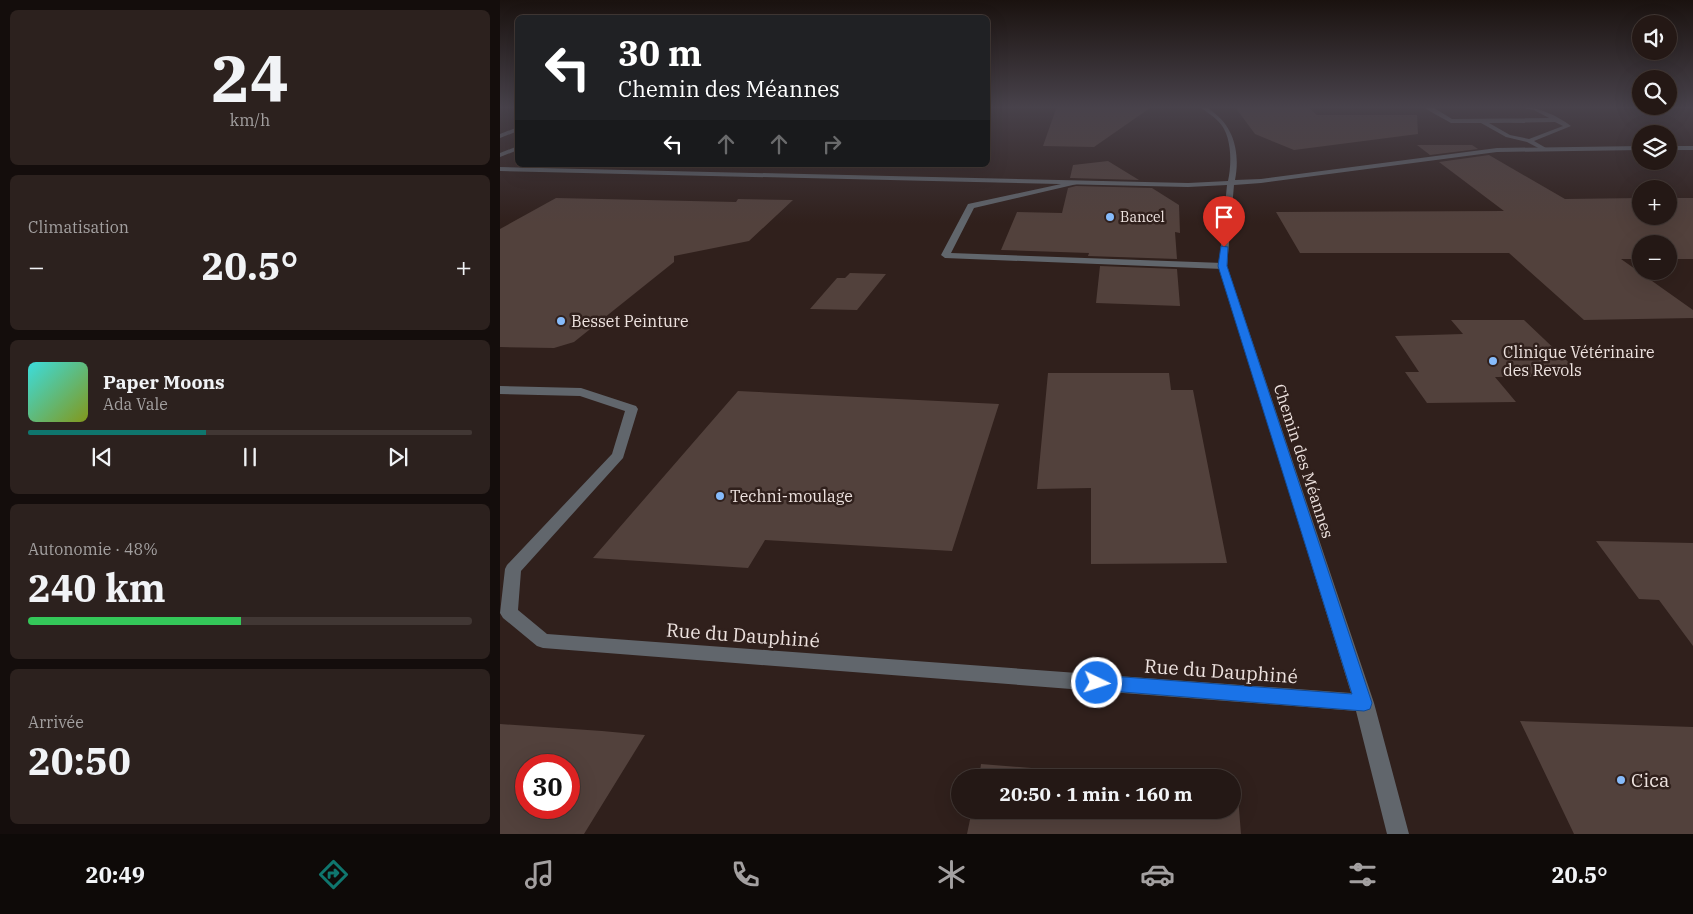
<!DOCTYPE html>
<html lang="fr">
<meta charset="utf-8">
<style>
body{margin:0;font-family:"IBM Plex Serif",serif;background:#2c211e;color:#f1f3f6;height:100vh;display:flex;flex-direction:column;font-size:19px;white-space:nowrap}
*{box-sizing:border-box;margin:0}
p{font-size:16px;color:#a3a0a0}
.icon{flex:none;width:28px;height:28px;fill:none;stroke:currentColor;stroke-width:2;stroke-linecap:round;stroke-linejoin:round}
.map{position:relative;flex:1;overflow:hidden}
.drawer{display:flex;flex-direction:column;gap:10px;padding:10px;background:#140d0c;width:500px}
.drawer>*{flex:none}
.banner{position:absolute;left:15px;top:15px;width:475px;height:152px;border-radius:8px;box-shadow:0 5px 20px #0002,0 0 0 1px #413734;background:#202124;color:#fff;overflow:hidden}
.buttons{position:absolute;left:1132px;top:15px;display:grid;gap:10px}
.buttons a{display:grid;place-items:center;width:45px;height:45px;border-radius:50%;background:#241815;box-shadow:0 5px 20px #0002,0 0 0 1px #413734;font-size:25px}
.speed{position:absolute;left:15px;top:754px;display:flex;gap:10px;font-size:25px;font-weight:700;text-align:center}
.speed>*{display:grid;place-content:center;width:65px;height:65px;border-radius:50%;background:#241815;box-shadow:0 5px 20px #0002,0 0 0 1px #413734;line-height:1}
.speed .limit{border:8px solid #d22;background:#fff;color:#111}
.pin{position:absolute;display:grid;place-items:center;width:42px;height:42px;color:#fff;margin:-51px -21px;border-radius:50% 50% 50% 0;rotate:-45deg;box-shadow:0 0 5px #0007}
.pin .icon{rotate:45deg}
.me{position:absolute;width:55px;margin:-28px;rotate:94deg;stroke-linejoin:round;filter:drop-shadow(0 0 4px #0008)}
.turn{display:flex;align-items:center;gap:18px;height:105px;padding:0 20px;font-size:22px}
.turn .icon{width:65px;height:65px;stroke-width:2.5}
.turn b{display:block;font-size:35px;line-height:42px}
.lanes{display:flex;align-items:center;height:48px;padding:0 20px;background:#0003;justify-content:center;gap:25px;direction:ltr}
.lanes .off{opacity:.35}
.big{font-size:38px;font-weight:700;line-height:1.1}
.drawer .tile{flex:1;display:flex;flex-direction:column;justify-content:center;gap:8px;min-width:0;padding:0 18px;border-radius:8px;background:#2c211e}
.drawer .dial{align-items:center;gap:0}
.dial b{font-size:65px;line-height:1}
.song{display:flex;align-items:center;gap:15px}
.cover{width:60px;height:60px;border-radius:8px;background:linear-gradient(135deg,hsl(180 70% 55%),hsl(70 70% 35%))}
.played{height:5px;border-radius:2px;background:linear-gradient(90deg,#0f766e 40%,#413734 40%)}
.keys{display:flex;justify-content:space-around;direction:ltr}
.heat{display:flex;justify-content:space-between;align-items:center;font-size:28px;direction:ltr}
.charge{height:8px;border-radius:4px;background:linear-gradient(90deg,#34c759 48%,#413734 0)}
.trip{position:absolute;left:451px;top:769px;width:290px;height:50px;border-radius:25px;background:#241815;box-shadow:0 5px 20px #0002,0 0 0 1px #413734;font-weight:700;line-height:50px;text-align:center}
.menu{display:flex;height:80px;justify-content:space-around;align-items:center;background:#0e0a08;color:#a3a0a0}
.menu .icon{width:35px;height:35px}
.menu .on{color:#0f766e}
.menu b{font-size:22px;color:#f1f3f6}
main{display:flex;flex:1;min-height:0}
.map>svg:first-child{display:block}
.building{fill:#52413c;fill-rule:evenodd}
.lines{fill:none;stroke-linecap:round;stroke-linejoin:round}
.lane{fill:#61666c;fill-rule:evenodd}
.street{fill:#61666c;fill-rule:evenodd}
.route{fill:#1a73e8;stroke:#114b97}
.poi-dot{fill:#86bbfb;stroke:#30201c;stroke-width:2}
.labels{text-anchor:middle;stroke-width:5;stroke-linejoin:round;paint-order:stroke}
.far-poi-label{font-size:14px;fill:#ede2df;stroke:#30201c;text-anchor:start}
.poi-label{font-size:16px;fill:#ede2df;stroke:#30201c;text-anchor:start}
.street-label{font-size:16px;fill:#ede2df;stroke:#30201c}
.near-street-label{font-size:19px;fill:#ede2df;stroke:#30201c}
.near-poi-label{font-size:19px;fill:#ede2df;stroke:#30201c;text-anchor:start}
</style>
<main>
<section class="drawer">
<div class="tile dial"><b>24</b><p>km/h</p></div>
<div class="tile"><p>Climatisation</p>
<div class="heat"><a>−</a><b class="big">20.5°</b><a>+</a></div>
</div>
<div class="tile">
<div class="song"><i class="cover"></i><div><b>Paper Moons</b><p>Ada Vale</p></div></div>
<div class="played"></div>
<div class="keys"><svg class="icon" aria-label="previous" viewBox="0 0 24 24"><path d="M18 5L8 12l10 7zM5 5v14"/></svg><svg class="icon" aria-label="pause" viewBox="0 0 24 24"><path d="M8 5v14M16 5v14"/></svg><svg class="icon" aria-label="next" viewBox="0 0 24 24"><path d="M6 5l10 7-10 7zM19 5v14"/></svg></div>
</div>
<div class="tile"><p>Autonomie · 48%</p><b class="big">240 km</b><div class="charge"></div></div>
<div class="tile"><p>Arrivée</p><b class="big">20:50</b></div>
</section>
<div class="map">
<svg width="1193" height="834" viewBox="0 0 1193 834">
<rect width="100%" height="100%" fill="#30201c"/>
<path class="building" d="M 557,106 L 622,106 L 619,108 L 650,108 L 594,147 L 543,146 Z
M 735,107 L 808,107 L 817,115 L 917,115 L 918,134 L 794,150 L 755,134 Z
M 917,145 L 972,145 L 978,149 L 930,155 Z
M 989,155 L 1065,199 L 1141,198 L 1141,216 L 1169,216 L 1169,198 L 1193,198 L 1193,259 L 1169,259 L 1169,244 L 1141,244 L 1141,259 L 1121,259 L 1193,310 L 1193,318 L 1084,320 L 1009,253 L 800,253 L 776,212 L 1004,211 L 939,162 Z
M 608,161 L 639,180 L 570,178 L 573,165 Z
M 576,186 L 652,188 L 679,205 L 680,233 L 675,232 L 677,259 L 588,256 L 589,253 L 501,250 L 517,212 L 562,213 L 568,188 Z
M 56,198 L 236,202 L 238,199 L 293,200 L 249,241 L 174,256 L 174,262 L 74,342 L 54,348 L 0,347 L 0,229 Z
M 600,266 L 677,269 L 680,306 L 596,303 Z
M 350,273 L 386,274 L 357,310 L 310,309 L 337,278 L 345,278 Z
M 951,320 L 1024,320 L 1083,376 L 995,377 L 1016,402 L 927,403 L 905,372 L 919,372 L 895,336 L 963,334 Z
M 548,373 L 669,373 L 671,390 L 693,390 L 727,563 L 591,564 L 591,488 L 537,489 Z
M 238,391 L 499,404 L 452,551 L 265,540 L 248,568 L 93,558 Z
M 1096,541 L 1193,543 L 1193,646 L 1159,600 L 1139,599 Z
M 1020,721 L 1193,727 L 1193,834 L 1074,834 Z
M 0,724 L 102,731 L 145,735 L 84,834 L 0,834 ZM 26,765 L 69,765 L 69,808 L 26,808 Z
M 481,764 L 657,778 L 479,778 Z
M 732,783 L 737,784 L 741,834 L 467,834 L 472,810 L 732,810 Z"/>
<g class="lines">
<path class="lane" d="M 925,106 L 931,106 L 952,119 L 1049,118 L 1034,110 L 1015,106 C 1035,106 1055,114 1071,126 L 1034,141 L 1046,148 L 1044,151 L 1027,142 L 1006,137 L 981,123 L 951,123 L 926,109 ZM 1055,122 L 1063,126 L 1029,139 L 1010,135 L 989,123 Z
M 18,127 L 18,131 L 0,138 L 0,134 Z
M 575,181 L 577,182 L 577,184 L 474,208 L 451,253 L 723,263 L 727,266 L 723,269 L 445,258 L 441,255 L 468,204 Z"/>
<path class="street" d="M 699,106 C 706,106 708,108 713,112 C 735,128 740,155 735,180 L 761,179 L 997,148 L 1141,146 L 1141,150 L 997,152 L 761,183 L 734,185 L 727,266 L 874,703 L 909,834 L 887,834 L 856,711 L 43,648 L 37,646 L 3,618 L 0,613 L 5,569 L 7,565 L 112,454 L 125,411 L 80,396 L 0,394 L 0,386 L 81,388 L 136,406 L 138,409 L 123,458 L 21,571 L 18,610 L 47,634 L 851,693 L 719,266 L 727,185 L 688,187 L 0,171 L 0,167 L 688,183 L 728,181 C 732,163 732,134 718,121 C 712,115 705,111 699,106 Z
M 18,146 L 18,150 L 0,157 L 0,153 Z
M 1169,146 L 1193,146 L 1193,150 L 1169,150 Z"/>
</g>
<linearGradient id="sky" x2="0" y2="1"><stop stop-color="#1a120f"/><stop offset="0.48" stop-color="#48424b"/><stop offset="1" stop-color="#48424b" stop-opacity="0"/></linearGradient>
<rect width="1193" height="223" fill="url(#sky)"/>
<path class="route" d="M 721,246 L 728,247 L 727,266 L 872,703 L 870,709 L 864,711 L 597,690 L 591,688 L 588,683 L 591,677 L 597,675 L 852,694 L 718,266 Z"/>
<g class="poi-dot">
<circle cx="610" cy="217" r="5"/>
<circle cx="61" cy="321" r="5"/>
<circle cx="993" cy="361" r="5"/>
<circle cx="220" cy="496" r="5"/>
<circle cx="1121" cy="780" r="5"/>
</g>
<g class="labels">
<g class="far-poi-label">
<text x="620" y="222">Bancel</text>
</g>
<g class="poi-label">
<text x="71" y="327">Besset Peinture</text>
<text x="1003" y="358">Clinique Vétérinaire<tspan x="1003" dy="18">des Revols</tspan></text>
<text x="230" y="502">Techni-moulage</text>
</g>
<g class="street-label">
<text transform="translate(804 461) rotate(72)" y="6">Chemin des Méannes</text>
</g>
<g class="near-street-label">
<text transform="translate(243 635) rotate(4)" y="7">Rue du Dauphiné</text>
<text transform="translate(721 671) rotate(4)" y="7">Rue du Dauphiné</text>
</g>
<g class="near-poi-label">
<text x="1131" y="787">Cica</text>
</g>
</g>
</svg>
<div class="buttons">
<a><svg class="icon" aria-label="sound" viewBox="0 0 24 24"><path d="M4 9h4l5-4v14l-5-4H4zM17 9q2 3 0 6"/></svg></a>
<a><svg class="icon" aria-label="search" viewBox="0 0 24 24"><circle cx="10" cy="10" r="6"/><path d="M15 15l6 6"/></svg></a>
<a><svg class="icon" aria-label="layers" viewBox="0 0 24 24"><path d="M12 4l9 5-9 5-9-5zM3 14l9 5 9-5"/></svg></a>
<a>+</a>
<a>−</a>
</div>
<div class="speed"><div class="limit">30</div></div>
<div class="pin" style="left:724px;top:247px;background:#d93025"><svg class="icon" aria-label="arrive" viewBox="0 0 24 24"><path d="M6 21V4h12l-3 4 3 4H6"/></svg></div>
<svg class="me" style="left:597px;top:683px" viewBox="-20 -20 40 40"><circle r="17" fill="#1a73e8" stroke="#fff" stroke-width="3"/><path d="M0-11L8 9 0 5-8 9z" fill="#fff"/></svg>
<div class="trip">20:50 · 1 min · 160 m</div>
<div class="banner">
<div class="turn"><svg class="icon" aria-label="left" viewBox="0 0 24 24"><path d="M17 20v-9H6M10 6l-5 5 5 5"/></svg><div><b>30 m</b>Chemin des Méannes</div></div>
<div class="lanes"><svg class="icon" aria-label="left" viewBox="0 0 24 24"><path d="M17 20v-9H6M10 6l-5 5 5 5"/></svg><svg class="icon off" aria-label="ahead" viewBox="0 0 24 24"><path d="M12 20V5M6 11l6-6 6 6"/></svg><svg class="icon off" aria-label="ahead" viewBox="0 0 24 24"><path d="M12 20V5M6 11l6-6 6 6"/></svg><svg class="icon off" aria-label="right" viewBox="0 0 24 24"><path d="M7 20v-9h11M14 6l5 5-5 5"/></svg></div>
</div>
</div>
</main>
<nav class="menu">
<b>20:49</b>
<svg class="icon on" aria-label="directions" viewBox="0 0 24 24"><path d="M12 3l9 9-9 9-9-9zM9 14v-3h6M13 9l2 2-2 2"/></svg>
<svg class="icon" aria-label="music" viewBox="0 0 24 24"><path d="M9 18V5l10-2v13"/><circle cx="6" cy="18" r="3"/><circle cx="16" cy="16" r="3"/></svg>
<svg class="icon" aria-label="phone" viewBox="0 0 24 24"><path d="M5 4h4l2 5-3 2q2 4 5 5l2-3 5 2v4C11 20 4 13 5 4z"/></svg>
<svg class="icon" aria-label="climate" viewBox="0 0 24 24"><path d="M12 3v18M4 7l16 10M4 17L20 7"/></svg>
<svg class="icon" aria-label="car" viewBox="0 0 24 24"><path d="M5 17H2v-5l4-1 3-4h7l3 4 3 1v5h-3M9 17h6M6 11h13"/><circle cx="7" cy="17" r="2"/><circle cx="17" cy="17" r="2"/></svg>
<svg class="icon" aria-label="filters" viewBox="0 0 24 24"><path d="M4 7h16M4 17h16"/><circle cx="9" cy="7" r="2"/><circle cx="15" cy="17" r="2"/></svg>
<b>20.5°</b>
</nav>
